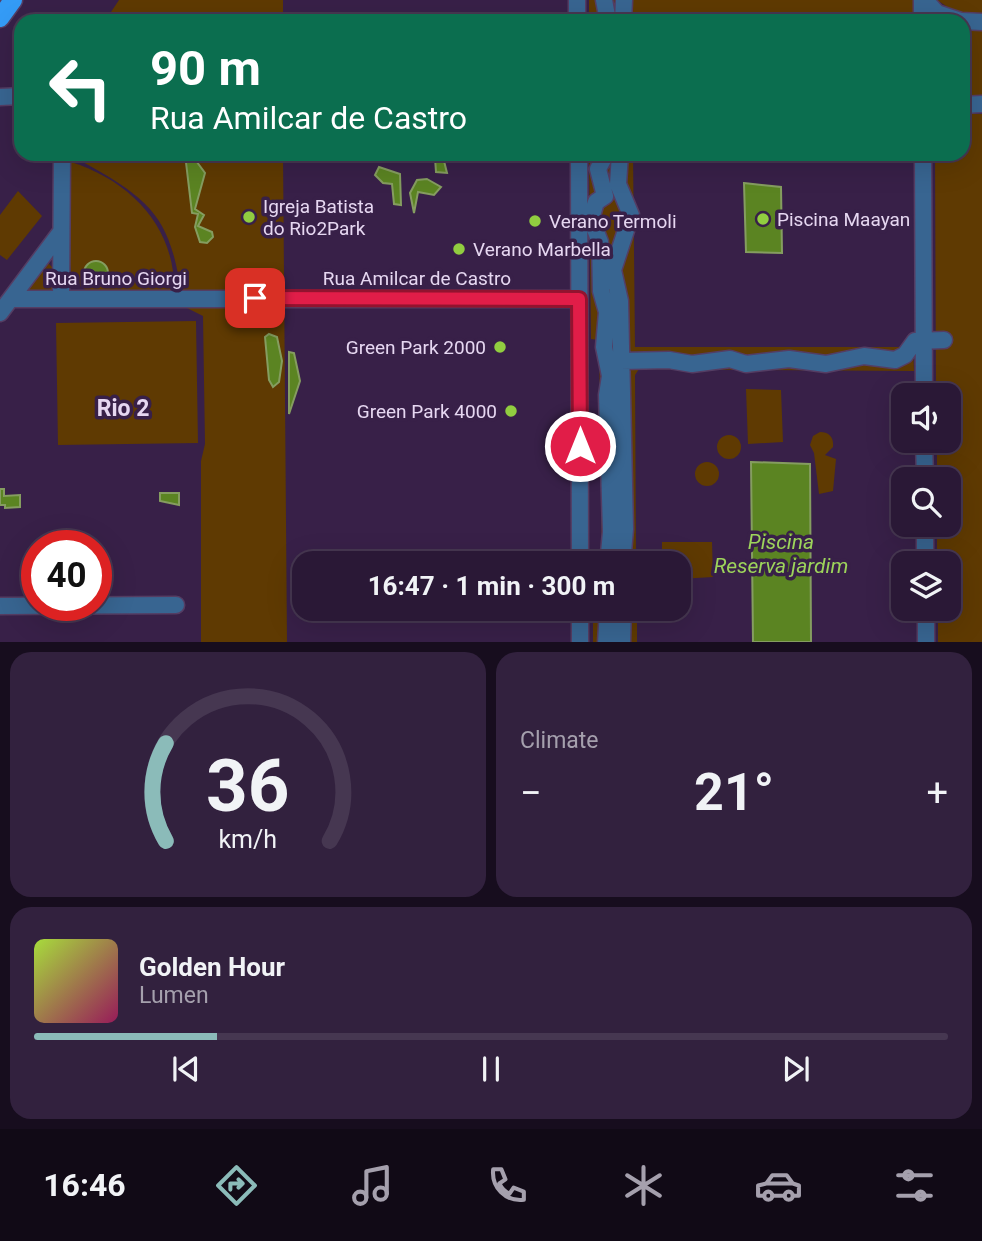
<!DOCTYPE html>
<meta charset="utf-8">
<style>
body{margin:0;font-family:Roboto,sans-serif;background:#32213e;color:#f1f3f6;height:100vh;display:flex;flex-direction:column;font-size:26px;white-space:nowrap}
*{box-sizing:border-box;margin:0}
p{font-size:23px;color:#a5a0ad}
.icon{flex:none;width:38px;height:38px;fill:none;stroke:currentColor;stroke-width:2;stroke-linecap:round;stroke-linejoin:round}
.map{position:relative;height:642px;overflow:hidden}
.sheet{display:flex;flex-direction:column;gap:10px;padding:10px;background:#170d1e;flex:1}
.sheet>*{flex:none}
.banner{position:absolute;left:14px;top:14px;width:956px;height:147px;border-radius:21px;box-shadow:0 7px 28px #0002,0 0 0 2px #463751;background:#0b6e4f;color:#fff;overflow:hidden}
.controls{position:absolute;left:891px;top:383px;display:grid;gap:14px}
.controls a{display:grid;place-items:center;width:70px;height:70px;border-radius:14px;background:#2a1836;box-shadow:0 7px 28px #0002,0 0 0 2px #463751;font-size:35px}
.speed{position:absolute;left:21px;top:530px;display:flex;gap:14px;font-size:35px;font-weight:700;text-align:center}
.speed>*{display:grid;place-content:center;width:91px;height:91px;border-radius:50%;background:#2a1836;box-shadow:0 7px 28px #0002,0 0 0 2px #463751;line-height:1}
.speed .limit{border:10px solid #d22;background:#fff;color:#111}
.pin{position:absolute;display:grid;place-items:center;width:60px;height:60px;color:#fff;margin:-30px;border-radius:14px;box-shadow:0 4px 10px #0006}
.me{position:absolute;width:77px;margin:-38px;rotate:0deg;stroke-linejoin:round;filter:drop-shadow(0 0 5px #0008)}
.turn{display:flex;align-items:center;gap:24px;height:147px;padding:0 21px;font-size:32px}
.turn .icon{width:91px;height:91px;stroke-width:2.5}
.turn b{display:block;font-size:49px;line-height:60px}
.big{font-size:52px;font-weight:700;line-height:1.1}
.sheet .card{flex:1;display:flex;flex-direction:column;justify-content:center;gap:10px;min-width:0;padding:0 24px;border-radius:21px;background:#32213e}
.sheet .dial{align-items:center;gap:0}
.dial svg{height:182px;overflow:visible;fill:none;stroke:#463751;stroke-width:7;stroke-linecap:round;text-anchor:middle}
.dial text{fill:#f1f3f6;stroke:none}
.song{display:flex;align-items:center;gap:21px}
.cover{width:84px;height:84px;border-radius:10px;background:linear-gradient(135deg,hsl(80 70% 55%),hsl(330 70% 35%))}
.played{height:7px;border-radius:4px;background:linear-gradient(90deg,#8bbbb9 20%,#463751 20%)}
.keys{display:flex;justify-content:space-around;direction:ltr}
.heat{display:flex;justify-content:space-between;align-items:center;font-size:38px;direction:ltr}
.sheet .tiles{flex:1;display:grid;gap:10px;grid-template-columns:1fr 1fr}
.card:last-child{grid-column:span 2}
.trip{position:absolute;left:292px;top:551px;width:399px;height:70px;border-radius:21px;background:#2a1836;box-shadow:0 7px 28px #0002,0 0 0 2px #463751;font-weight:700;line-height:70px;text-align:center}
.tab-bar{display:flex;height:112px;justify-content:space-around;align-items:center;background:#110a16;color:#a5a0ad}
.tab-bar .icon{width:49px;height:49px}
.tab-bar .active{color:#8bbbb9}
.tab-bar b{font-size:32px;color:#f1f3f6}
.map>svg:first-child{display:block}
.green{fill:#5f3a02}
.water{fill:#5b8422;stroke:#859d60;stroke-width:2}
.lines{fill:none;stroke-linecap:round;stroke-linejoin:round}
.minor-casing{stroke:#543d63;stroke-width:19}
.major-casing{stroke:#543d63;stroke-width:21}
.minor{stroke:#386591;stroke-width:16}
.major{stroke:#349bf6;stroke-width:18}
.route-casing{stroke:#92132f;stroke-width:18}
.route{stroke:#e11d48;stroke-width:12}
.poi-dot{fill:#91cd40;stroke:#382048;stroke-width:2.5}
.labels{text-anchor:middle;stroke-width:7;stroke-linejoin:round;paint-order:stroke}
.poi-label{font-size:19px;fill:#e6d7f1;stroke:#382048;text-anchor:start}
.street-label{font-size:19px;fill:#e6d7f1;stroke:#382048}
.water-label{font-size:21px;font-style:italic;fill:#9dd45b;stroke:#382048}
.quarter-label{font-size:23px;font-weight:bold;fill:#e6d7f1;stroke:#382048}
</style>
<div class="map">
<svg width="982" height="643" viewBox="0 0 982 643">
<rect width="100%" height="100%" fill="#382048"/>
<path class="green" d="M 119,0 L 283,0 L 283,21 L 105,21 Z
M 589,0 L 914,0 L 914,21 L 589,21 Z
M 937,0 L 982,0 L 982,14 L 955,12 Z
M 963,30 L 982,30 L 982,96 L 963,97 Z
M 963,114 L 982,114 L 982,642 L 938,642 L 938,609 L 948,609 L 948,564 L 937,563 L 937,525 L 948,525 L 948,480 L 937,479 L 937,441 L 948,441 L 948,396 L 936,395 L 935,154 L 962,154 Z
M 81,154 L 283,154 L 287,642 L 201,642 L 201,461 L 205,444 L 203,316 L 183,306 C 172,220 156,202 81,161 Z
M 589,154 L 633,154 L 635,347 L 913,347 L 914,371 L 639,369 L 635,375 L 636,563 L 602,563 L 599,340 L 591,339 Z
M 71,162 C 131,181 176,228 174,292 L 91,294 L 72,280 L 68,249 Z
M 18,191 L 42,216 L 7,260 L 0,255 L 0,215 Z
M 47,262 L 53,268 L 54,291 L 50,295 L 30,296 L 25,290 Z
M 196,321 L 198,443 L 58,445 L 56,323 Z
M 746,389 L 781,390 L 783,442 L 748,444 Z
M 820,432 C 829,432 834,437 833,447 L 825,455 L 836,459 L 833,491 L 819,494 L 814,453 L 810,445 L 813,436 Z
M717 447a12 12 0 1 1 24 0a12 12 0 1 1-24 0Z
M695 474a12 12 0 1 1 24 0a12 12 0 1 1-24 0Z
M 662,542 L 712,542 L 713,577 L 679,579 L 679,564 L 662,563 Z
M 593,609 L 637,609 L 637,642 L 593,642 Z"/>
<path class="water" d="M 185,154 L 191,154 L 205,173 L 195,209 L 204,215 L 198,226 L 212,232 L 213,237 L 207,243 L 200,242 L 195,227 L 198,214 L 192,213 Z
M 431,154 L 446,154 L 444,161 L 447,173 L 436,172 L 435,158 L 431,158 Z
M 379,167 L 400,174 L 401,205 L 394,204 L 392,184 L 383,183 L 375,175 Z
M 427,179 L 441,187 L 434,195 L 418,192 L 414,213 L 410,193 L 417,180 Z
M 744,183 L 781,187 L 782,253 L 746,252 Z
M84 273a12 12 0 1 1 24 0a12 12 0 1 1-24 0Z
M 269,334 L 277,337 L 282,361 L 279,382 L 273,387 L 269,380 L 265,337 Z
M 289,352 L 294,353 L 300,381 L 289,414 Z
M 751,462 L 810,464 L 811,642 L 753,642 Z
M 0,489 L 4,489 L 4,496 L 20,495 L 20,507 L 5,508 L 5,505 L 0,505 Z
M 160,493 L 179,493 L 179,505 L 160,501 Z"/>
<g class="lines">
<defs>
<path id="minor" d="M 577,0 L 577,21
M 604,0 L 608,21
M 922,0 L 922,21
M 925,0 L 937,13 L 961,21
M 623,21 L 624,0
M 962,21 L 982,22
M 0,97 L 21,96
M 962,105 L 982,104
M 579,154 L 580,564
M 606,154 L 598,169 L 605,196 L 596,202 L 591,219 L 600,242 L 601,291 L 607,312 L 604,347 L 610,376 L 607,395 L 611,532 L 608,564
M 620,154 L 618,184 L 631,215 L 613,270 L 620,301 L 625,529 L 622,564
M 923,154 L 924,396
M 11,299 L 579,299
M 61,299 L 62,154
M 0,313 L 60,233
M 621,361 L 669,360 L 692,364 L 730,359 L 746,364 L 789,359 L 826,364 L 864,356 L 895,360 L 905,355 L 915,341 L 944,340
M 924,441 L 925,480
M 925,525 L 925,564
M 0,606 L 176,605
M 580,609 L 580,643
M 926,609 L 926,643
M 606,643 L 608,609
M 622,643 L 623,609"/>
<path id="major" d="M 0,18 L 13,0"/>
</defs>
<use href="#minor" class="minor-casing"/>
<use href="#major" class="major-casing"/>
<use href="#minor" class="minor"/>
<use href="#major" class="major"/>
</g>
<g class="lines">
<defs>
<path id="route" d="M 255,298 L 579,299 L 580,446"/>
</defs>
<use href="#route" class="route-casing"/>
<use href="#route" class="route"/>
</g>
<g class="poi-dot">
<circle cx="249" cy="217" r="7"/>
<circle cx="763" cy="219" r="7"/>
<circle cx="535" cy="221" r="7"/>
<circle cx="459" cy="249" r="7"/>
<circle cx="500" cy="347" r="7"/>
<circle cx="511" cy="411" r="7"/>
</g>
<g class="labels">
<g class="poi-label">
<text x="263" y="213">Igreja Batista<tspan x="263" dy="22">do Rio2Park</tspan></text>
<text x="777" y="226">Piscina Maayan</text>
<text x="549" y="228">Verano Termoli</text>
<text x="473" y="256">Verano Marbella</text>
<text x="486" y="354" text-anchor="end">Green Park 2000</text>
<text x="497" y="418" text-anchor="end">Green Park 4000</text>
</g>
<g class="street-label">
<text x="116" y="285">Rua Bruno Giorgi</text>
<text x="417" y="285">Rua Amilcar de Castro</text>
</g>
<g class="water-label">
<text x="781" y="549">Piscina<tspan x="781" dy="24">Reserva jardim</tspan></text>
</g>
<g class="quarter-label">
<text x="123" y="416">Rio 2</text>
</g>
</g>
</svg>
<div class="controls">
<a><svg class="icon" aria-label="sound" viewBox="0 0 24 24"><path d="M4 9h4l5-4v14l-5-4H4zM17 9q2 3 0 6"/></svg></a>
<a><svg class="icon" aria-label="search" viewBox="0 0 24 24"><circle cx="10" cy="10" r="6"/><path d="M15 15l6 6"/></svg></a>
<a><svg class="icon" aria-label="layers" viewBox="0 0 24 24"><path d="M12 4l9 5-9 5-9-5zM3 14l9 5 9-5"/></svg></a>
</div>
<div class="speed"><div class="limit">40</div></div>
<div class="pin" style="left:255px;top:298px;background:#d93025"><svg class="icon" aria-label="arrive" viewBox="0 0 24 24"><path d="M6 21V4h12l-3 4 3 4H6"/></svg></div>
<svg class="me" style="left:580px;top:446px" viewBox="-20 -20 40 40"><circle r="17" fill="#e11d48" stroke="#fff" stroke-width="3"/><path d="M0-11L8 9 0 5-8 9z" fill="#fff"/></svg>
<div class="trip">16:47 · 1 min · 300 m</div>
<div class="banner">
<div class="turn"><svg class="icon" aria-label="left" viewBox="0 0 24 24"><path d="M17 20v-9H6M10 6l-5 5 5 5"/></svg><div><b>90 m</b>Rua Amilcar de Castro</div></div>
</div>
</div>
<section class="sheet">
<div class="tiles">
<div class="card dial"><svg viewBox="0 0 100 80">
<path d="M14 69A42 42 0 1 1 86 69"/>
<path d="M14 69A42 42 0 0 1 14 26" stroke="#8bbbb9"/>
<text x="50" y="56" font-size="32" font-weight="700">36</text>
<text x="50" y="72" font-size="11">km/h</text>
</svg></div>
<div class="card"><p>Climate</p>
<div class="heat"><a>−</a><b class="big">21°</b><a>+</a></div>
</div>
<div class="card">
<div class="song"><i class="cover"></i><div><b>Golden Hour</b><p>Lumen</p></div></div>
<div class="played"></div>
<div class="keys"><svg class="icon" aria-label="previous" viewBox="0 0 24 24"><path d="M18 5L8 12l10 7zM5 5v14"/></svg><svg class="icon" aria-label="pause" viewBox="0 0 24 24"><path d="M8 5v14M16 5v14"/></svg><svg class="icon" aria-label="next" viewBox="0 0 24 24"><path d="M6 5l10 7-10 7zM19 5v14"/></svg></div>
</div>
</div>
</section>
<nav class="tab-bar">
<b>16:46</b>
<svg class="icon active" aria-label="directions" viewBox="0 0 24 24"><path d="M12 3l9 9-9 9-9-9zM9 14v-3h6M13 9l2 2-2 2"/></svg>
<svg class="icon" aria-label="music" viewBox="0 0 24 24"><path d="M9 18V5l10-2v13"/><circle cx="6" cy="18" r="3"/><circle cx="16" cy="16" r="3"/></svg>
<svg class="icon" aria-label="phone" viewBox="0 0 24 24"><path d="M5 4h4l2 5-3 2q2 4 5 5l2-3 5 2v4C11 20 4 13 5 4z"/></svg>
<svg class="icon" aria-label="climate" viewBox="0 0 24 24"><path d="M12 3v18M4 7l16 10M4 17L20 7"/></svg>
<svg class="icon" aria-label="car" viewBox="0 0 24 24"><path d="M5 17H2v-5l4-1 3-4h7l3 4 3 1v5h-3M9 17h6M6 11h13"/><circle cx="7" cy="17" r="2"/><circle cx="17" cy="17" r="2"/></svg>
<svg class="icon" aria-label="filters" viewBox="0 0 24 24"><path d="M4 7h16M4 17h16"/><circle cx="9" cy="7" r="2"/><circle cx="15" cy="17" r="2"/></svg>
</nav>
